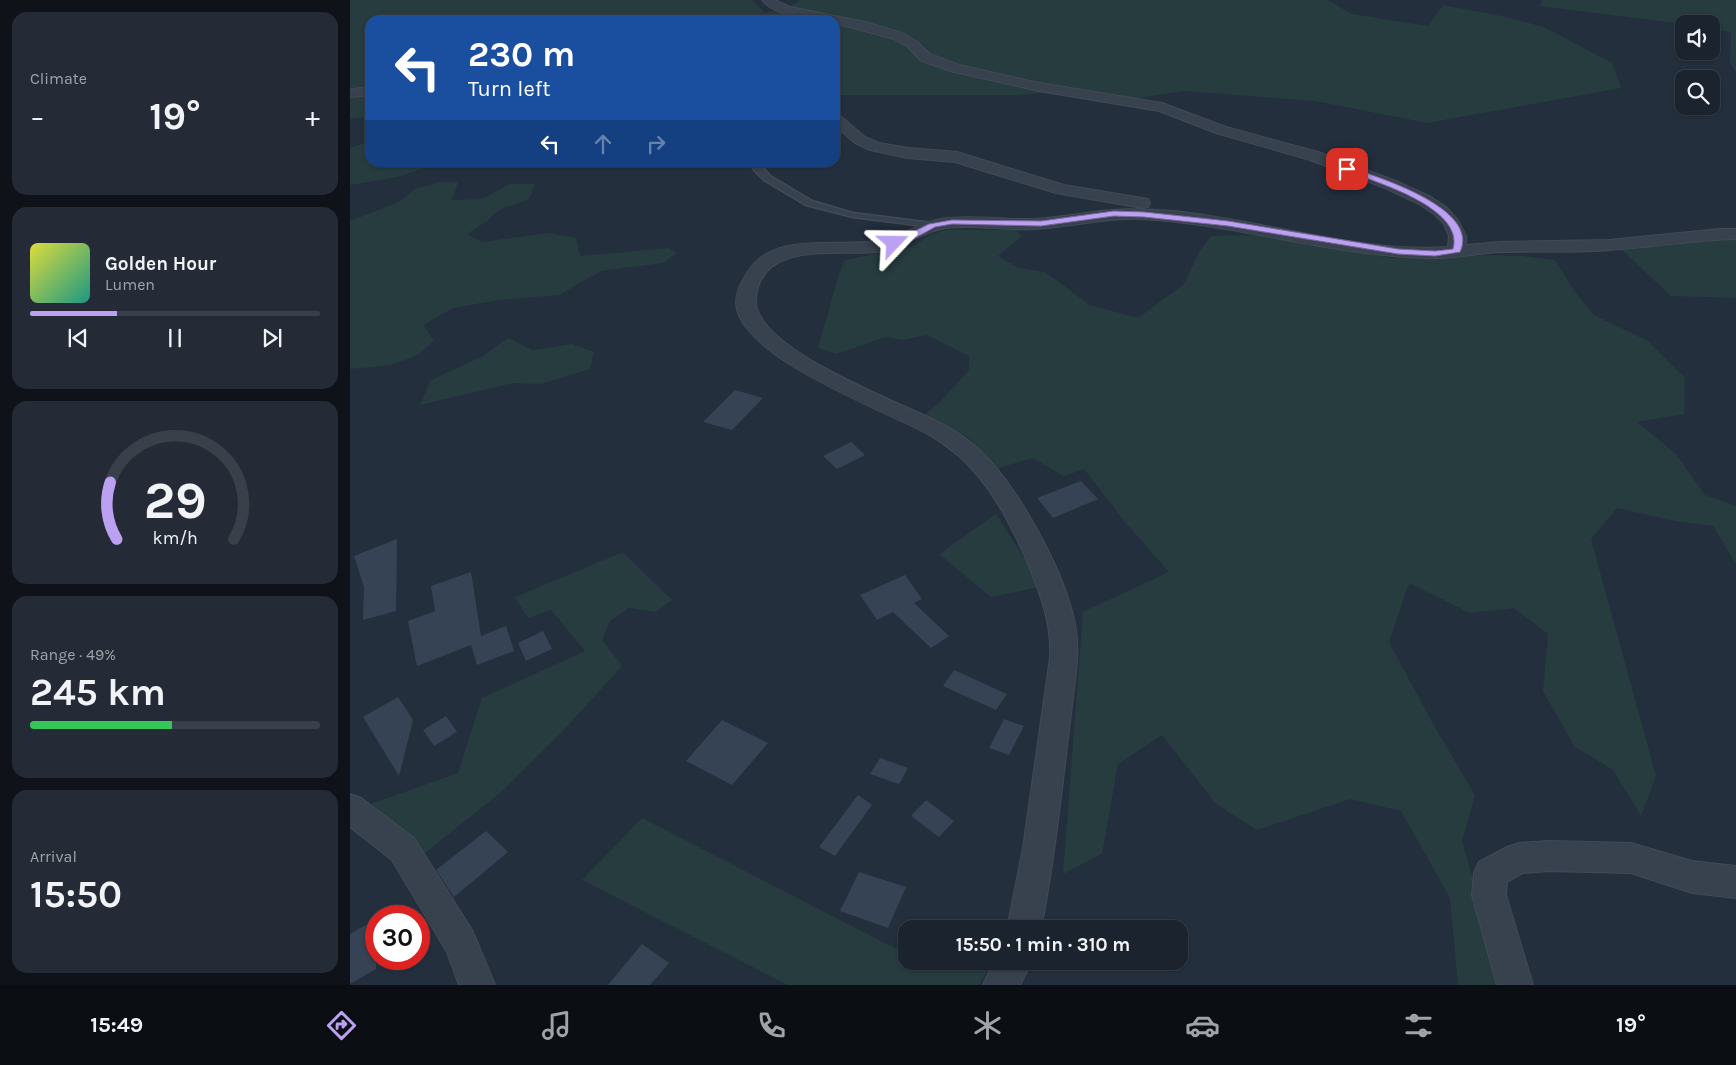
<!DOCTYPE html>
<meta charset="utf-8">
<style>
body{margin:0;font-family:Karla,sans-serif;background:#242b36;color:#f1f3f6;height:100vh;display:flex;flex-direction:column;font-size:19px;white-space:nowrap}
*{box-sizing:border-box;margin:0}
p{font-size:16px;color:#a0a4aa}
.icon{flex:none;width:28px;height:28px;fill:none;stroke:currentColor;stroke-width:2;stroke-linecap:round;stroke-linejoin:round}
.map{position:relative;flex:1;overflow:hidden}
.sheet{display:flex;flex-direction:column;gap:12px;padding:12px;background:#0f1319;width:350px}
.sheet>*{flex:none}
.hud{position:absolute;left:15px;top:15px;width:475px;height:152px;border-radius:15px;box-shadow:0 1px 4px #0004,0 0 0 1px #39404a;background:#1a4fa0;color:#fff;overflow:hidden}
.tools{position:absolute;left:1325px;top:15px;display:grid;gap:10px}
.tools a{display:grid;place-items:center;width:45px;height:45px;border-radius:10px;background:#1b232e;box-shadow:0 1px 4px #0004,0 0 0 1px #39404a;font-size:25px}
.speed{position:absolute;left:15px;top:905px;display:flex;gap:10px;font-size:25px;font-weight:700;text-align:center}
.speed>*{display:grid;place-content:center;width:65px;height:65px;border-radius:50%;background:#1b232e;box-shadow:0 1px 4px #0004,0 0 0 1px #39404a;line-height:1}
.speed .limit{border:8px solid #d22;background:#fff;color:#111}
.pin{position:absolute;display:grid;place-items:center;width:42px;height:42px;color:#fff;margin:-21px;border-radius:10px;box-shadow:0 2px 8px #0006}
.me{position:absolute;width:55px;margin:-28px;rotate:67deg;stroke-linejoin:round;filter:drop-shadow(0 0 4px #0008)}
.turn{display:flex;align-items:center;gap:18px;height:105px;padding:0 20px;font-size:22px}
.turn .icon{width:65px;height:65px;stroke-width:2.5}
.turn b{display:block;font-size:35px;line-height:42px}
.lanes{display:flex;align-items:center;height:48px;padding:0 20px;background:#0003;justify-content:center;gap:25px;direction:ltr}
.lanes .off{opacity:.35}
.big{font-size:38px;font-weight:700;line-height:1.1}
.sheet .widget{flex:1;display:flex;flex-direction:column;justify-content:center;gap:8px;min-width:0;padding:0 18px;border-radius:15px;background:#242b36}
.sheet .dial{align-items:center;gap:0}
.dial svg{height:130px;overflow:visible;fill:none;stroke:#39404a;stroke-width:7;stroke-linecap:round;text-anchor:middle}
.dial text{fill:#f1f3f6;stroke:none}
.song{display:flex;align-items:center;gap:15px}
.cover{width:60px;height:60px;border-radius:8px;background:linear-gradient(135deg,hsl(60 70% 55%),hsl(170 70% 35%))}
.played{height:5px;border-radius:2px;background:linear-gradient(90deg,#bca0f2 30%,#39404a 30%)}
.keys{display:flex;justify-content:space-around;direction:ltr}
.heat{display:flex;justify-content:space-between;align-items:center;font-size:28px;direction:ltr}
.charge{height:8px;border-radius:4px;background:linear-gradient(90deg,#34c759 49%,#39404a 0)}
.trip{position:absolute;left:548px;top:920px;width:290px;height:50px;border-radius:15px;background:#1b232e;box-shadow:0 1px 4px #0004,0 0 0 1px #39404a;font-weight:700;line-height:50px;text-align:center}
.tab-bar{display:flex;height:80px;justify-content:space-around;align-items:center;background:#0b0e12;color:#a0a4aa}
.tab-bar .icon{width:35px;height:35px}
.tab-bar .selected{color:#bca0f2}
.tab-bar b{font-size:22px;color:#f1f3f6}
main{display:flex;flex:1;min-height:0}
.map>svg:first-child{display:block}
.green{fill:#263c3f}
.building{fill:#364354}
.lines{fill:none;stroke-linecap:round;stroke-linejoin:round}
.service-casing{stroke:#414a57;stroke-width:3}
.minor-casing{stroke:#414a57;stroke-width:2}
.service{fill:#38414e;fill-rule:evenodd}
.minor{fill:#38414e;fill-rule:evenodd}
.route{fill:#bca0f2;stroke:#7a689d}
</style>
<main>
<section class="sheet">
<div class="widget"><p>Climate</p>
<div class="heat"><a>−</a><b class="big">19°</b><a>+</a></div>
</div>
<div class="widget">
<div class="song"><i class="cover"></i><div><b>Golden Hour</b><p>Lumen</p></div></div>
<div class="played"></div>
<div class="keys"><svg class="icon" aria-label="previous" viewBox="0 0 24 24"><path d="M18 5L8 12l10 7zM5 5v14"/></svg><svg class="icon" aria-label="pause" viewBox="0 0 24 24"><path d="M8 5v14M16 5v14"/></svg><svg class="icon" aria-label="next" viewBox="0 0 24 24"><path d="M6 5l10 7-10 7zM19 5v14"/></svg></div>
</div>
<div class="widget dial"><svg viewBox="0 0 100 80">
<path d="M14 69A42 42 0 1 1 86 69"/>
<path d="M14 69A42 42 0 0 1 10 34" stroke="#bca0f2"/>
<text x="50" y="56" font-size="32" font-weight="700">29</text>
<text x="50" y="72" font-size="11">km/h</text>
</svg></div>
<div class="widget"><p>Range · 49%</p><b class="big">245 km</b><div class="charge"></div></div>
<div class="widget"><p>Arrival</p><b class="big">15:50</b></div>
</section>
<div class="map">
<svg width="1386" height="985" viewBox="0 0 1386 985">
<rect width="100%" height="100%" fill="#242f3e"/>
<path class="green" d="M 0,0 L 402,0 L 415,13 L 439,7 L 450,0 L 977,0 L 1002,14 L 1078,26 L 1093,5 L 1152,16 L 1194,27 L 1262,63 L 1271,88 L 1077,123 L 965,101 L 835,91 L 767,101 L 725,91 L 665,95 L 485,95 L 485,20 L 20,20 L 20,87 L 0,87 Z
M 1193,0 L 1386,0 L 1386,72 L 1380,63 L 1381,32 L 1361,29 L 1361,24 L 1334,24 L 1189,6 Z
M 20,94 L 20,116 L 0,119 L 0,96 Z
M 20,141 L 20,162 L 90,163 L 47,177 L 0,185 L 0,148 Z
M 89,182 L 108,182 L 102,200 L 132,199 L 159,184 L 185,184 L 179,199 L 149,210 L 137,221 L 117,234 L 132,242 L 199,233 L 226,238 L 230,256 L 319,248 L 327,253 L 313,263 L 251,271 L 209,295 L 149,300 L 103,308 L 73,325 L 84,341 L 68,355 L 41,365 L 0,369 L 0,221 L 49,202 L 65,189 Z
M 595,230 L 666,230 L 672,236 L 648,256 L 669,268 L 695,272 L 740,305 L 788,318 L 834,284 L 849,252 L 861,236 L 905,235 L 1041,258 L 1139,255 L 1173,256 L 1205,260 L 1222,288 L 1244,315 L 1298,341 L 1335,378 L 1334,414 L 1287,422 L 1326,454 L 1355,495 L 1386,506 L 1386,564 L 1363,526 L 1325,521 L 1267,508 L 1241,539 L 1306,776 L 1291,816 L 1263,770 L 1225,747 L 1193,691 L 1198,634 L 1164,608 L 1120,613 L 1059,583 L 1039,642 L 1083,724 L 1125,795 L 1112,841 L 1153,985 L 1108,985 L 1100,898 L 1051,811 L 1000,799 L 907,830 L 866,804 L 812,735 L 768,764 L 752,854 L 713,874 L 733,612 L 819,572 L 775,522 L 734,469 L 714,476 L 683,458 L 645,469 L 619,438 L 574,415 L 589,403 L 619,370 L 619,356 L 577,335 L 553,340 L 535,337 L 487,354 L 468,348 L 489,274 L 495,260 L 561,247 L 578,236 Z
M 1371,238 L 1386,239 L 1386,298 L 1321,296 L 1271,249 Z
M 158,338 L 183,350 L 222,344 L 244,352 L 240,369 L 191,384 L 163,383 L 70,405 L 81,380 L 133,356 Z
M 646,514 L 683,572 L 689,587 L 641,597 L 589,554 Z
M 273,552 L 322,600 L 306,612 L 279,608 L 260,621 L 252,640 L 272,666 L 212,732 L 149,794 L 75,853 L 21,804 L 108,773 L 132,698 L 235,651 L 201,610 L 178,618 L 165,597 Z
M 292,818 L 556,954 L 556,961 L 642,961 L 629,985 L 438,985 L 232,880 Z"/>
<path class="building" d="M 385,390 L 413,398 L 382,430 L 353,422 Z
M 501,442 L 515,455 L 487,469 L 473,456 Z
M 731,481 L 748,499 L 703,518 L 687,498 Z
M 47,539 L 46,611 L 13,620 L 14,587 L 4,556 Z
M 121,572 L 131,636 L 156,626 L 164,651 L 127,665 L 121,645 L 67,666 L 58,621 L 85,611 L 81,586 Z
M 555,575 L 572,599 L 564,603 L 599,636 L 581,648 L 543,612 L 527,620 L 510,595 Z
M 193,631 L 202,649 L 176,661 L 168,643 Z
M 604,670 L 657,694 L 646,710 L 593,686 Z
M 48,697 L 63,720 L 49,776 L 13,717 Z
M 96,716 L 107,732 L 84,746 L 73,730 Z
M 654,719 L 674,726 L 659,755 L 639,748 Z
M 372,720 L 418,743 L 382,785 L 336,761 Z
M 530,758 L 558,768 L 549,784 L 520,774 Z
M 508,795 L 522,805 L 485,856 L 469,847 Z
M 576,800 L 604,821 L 589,837 L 561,816 Z
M 136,831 L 158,852 L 104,897 L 86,870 Z
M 509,872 L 556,887 L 538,928 L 490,911 Z
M 26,919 L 26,969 L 0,984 L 0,934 Z
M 292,944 L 319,963 L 300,985 L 258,985 Z"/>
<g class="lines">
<defs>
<path id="service" d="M 401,162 L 408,162 L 420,176 L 462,201 L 503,213 L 582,223 L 586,225 L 582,227 L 503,217 L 456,205 L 414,180 L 404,170 Z"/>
<path id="minor" d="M 412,0 L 425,0 L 440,7 L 515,22 L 552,33 L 566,41 L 580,54 L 609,65 L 689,83 L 812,103 L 876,127 L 968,152 L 1046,181 L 1081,197 L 1096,207 L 1107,219 L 1116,236 L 1116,245 L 1150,242 L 1259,240 L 1370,229 L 1386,229 L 1386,239 C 1344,240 1302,247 1260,250 C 1224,253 1188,251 1151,252 C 1127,253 1104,259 1079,258 C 983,256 890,225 793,219 C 757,217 721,227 685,229 C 655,231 625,224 595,228 C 571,232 552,249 527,252 C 488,256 410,240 406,299 C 402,350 556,404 594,425 C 605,431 615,438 624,445 C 666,481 714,570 725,624 C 731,654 724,684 721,714 C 712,786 705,858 691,929 L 657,929 L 673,848 L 700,658 C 702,623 690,593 677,561 C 660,523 641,485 609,456 C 599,448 589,440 578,434 C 536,411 387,357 386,302 C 386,291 392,282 397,273 C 423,229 491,249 532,240 C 553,236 570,222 591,219 C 620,214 650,220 679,219 C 707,219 733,212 761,210 C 782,208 803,210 824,211 C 914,220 1007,253 1098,247 L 1099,236 L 1094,224 L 1084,214 L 1069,204 L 1035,188 L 957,159 L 866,133 L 809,111 L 689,91 L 600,71 L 570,60 L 558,47 L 544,39 L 485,23 L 485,20 C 465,20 425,17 412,0 Z
M 20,87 L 20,95 L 0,97 L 0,89 Z
M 485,115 L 490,116 L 515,137 L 529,143 L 558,148 L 607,152 L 714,185 L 798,199 L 800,203 L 798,207 L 792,208 L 706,193 L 605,162 L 558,158 L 520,150 L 505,143 L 485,126 Z
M 0,794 L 11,798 L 64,838 L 122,930 L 145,985 L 109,985 L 97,952 L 42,860 L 0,827 Z
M 1199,841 L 1281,843 L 1342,861 L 1386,866 L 1386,898 L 1342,893 L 1281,873 L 1199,871 L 1173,873 L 1157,882 L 1156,895 L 1183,985 L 1147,985 L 1122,895 L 1124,873 L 1129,862 L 1157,847 L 1169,843 Z
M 644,961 L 682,961 L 670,985 L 633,985 Z"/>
</defs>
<use href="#service" class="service-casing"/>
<use href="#minor" class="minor-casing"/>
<use href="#service" class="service"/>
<use href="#minor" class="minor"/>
</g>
<path class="route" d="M 994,167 L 999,167 C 1027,177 1131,208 1110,252 L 1085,256 L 1048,254 L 878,226 L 794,217 L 764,216 L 691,226 L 602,224 L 585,227 L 558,242 L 544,246 L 540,243 L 579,224 L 602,220 L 691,221 L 764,211 L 794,212 L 878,221 L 1048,249 L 1085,251 L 1103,249 C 1115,207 1022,181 994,170 Z"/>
</svg>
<div class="tools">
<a><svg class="icon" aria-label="sound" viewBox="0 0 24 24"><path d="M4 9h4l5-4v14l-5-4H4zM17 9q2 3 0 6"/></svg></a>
<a><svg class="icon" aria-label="search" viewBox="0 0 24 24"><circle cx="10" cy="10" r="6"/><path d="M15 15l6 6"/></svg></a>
</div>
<div class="speed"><div class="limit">30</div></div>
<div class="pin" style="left:997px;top:169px;background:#d93025"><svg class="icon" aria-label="arrive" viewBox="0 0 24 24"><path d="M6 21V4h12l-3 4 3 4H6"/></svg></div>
<svg class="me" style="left:544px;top:243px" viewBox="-20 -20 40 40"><path d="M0-17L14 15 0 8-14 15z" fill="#bca0f2" stroke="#fff" stroke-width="4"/></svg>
<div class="trip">15:50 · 1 min · 310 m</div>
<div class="hud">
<div class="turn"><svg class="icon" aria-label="left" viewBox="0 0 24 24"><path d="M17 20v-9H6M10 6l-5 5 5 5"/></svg><div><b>230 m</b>Turn left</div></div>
<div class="lanes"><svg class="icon" aria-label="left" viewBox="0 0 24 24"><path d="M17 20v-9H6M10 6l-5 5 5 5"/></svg><svg class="icon off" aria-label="ahead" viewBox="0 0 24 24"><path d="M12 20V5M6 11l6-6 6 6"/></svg><svg class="icon off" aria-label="right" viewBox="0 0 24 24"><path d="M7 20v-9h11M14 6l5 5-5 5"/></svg></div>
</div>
</div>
</main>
<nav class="tab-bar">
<b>15:49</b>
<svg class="icon selected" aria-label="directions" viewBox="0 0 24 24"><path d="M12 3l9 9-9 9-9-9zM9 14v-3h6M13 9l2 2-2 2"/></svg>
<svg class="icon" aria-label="music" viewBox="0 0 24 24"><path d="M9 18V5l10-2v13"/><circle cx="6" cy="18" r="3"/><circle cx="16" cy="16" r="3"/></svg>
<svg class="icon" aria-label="phone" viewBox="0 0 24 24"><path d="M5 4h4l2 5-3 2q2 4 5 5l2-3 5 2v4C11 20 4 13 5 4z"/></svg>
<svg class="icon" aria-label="climate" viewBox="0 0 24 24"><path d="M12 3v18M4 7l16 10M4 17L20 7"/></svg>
<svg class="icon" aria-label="car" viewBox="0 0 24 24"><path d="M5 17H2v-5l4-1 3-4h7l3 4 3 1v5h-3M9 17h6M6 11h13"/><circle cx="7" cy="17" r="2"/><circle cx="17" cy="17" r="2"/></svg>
<svg class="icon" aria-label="filters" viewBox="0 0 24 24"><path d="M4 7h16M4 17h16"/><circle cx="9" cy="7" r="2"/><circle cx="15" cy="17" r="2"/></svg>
<b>19°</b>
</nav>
